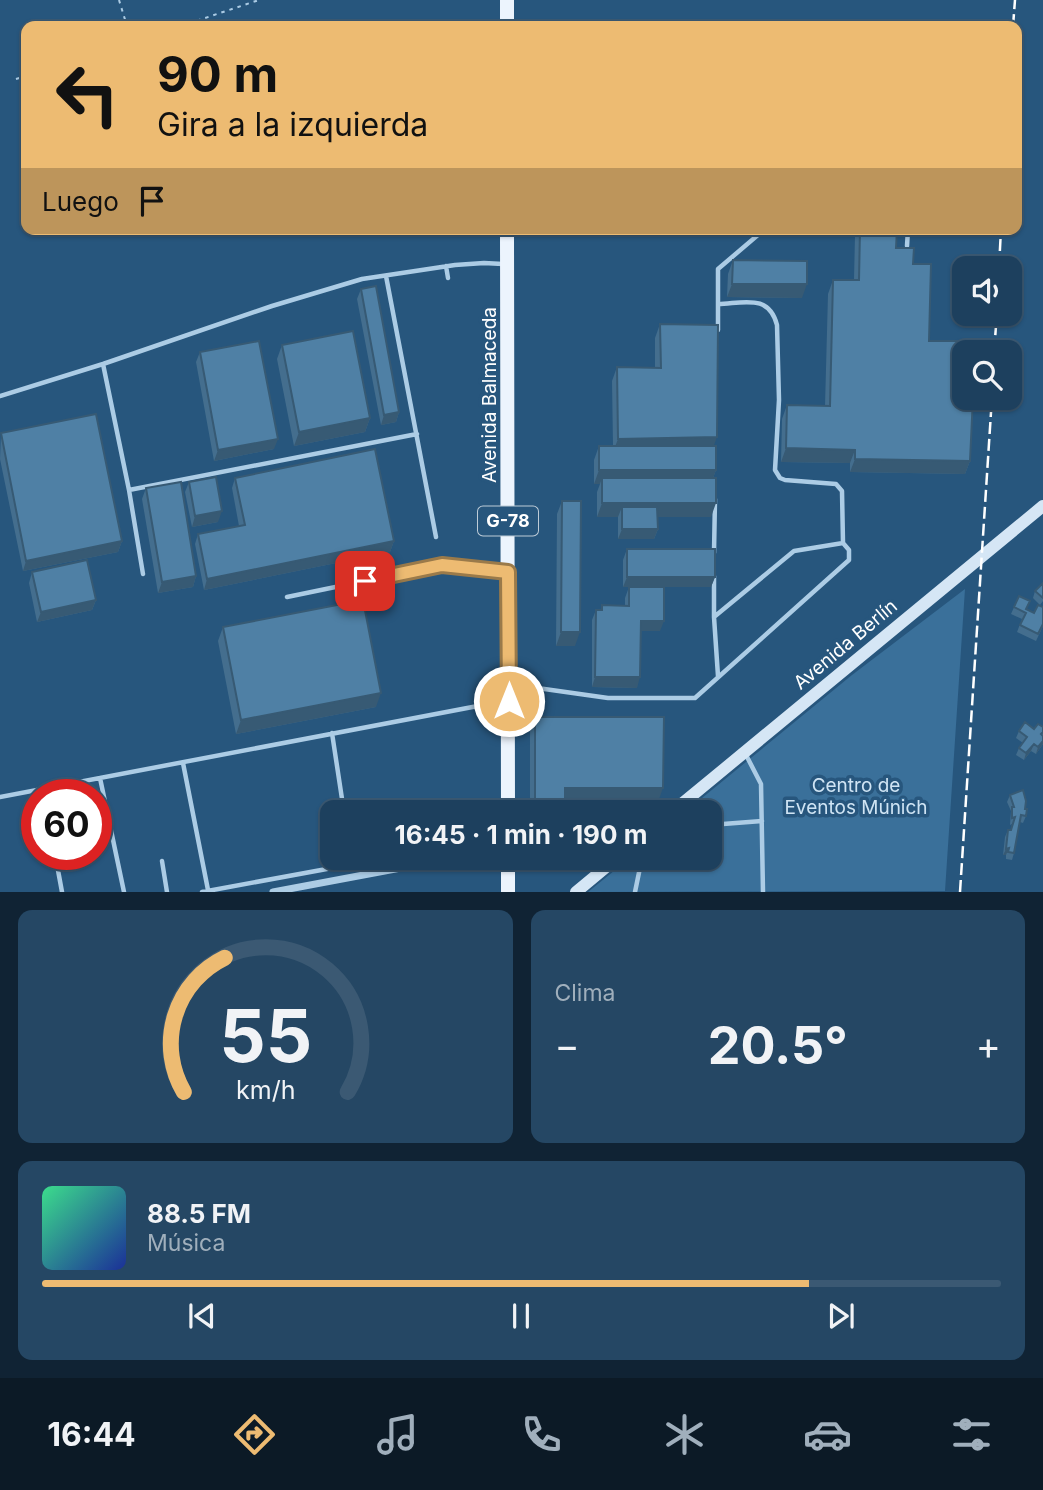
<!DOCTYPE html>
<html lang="es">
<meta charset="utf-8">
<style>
body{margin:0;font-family:Inter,sans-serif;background:#254764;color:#f1f3f6;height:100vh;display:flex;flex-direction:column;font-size:26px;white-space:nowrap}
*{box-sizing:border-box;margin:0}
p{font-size:23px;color:#a0afbc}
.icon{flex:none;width:38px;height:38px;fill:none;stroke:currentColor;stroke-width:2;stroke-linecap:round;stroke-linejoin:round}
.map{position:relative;height:892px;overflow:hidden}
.side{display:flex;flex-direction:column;gap:18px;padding:18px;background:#102334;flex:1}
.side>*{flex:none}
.guide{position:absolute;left:21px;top:21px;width:1001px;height:214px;border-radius:14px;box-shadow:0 2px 5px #0004,0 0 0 2px #3b5973;background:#edbb72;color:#111;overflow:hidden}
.fabs{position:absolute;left:952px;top:256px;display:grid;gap:14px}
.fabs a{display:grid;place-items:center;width:70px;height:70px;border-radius:14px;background:#1d405e;box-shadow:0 2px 5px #0004,0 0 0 2px #3b5973;font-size:35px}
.speed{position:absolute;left:21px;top:779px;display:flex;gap:14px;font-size:35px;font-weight:700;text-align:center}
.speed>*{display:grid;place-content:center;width:91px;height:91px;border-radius:50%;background:#1d405e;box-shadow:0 2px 5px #0004,0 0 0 2px #3b5973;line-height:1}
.speed .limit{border:10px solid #d22;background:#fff;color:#111}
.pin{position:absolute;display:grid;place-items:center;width:60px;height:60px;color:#fff;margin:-30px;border-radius:14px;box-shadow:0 4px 10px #0006}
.me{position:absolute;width:77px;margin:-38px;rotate:0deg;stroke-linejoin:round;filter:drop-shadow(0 0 5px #0008)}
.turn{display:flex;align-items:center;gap:24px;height:147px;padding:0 21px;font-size:32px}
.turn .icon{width:91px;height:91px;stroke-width:2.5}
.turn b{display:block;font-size:49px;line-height:60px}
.then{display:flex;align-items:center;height:66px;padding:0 21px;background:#0003;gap:14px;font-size:26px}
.big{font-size:52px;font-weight:700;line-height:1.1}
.side .widget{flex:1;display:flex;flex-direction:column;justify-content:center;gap:10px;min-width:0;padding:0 24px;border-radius:14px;background:#254764}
.side .dial{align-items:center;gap:0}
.dial svg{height:182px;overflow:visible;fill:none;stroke:#3b5973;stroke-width:7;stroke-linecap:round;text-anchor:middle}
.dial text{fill:#f1f3f6;stroke:none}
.song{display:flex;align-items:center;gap:21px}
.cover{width:84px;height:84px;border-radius:10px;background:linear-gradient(135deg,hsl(150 70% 55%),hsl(230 70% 35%))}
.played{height:7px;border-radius:4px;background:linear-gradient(90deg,#edbb72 80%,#3b5973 80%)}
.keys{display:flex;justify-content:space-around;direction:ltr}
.heat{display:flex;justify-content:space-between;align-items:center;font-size:38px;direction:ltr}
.side .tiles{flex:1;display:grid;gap:18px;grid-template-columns:1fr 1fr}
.widget:last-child{grid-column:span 2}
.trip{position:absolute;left:320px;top:800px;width:402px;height:70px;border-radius:14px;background:#1d405e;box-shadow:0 2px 5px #0004,0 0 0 2px #3b5973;font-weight:700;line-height:70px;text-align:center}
.dock{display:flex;height:112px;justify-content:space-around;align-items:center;background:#0c1a26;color:#a0afbc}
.dock .icon{width:49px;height:49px}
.dock .current{color:#edbb72}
.dock b{font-size:32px;color:#f1f3f6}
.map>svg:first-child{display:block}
.green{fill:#3a709a}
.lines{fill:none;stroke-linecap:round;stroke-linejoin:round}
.path{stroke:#accce5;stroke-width:2;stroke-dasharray:3.5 5;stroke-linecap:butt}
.lane{stroke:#accce5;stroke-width:4.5}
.street{stroke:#accce5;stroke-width:7}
.secondary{stroke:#d5e6f5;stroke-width:12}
.primary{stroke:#ecf4fd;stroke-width:14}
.rail{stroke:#fff;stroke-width:2.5;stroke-dasharray:12 5;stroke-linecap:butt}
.wall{fill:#446e8e}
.shaded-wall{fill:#375a74}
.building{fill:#4f80a5;stroke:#375a74;stroke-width:2}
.route-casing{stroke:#9a7a4a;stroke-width:18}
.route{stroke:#edbb72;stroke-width:12}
.labels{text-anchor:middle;stroke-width:7;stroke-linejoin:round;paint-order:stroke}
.shield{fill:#27567d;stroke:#beccd8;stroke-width:2}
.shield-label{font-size:18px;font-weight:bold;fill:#fff}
.street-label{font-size:19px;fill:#fff;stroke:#27567d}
.park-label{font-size:19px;fill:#cfe4f4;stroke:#27567d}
</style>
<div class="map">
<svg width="1043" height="892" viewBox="0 0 1043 892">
<rect width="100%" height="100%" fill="#27567d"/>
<path class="green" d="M 965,589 L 945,891 L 588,892 L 630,858 L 710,858 L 710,812 L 685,812 L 852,675 Z"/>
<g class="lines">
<path class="path" d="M 119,0 L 127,26
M 181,26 L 259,0
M 16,79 L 26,76"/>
<path class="lane" d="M 907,246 L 908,229
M 446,266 L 448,278
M 386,276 L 436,537
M 718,330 L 718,269 L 765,229
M 103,364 L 129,490 L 143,574
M 0,396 L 103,364 L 272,306 L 362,279 L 455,265 L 484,263 L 503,264
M 129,490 L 417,434
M 714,553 L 715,499
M 287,597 L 442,565 L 507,571
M 714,617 L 714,576
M 718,676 L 714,617 L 794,551 L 843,543
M 509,684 L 608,698 L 695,698 L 849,560 L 849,550 L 843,543 L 842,491 L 836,484 L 785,480 L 780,478 L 775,470 L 779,400 L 777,325 C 769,294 745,303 718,304
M 332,733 L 344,812
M 745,753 L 761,784 L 763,892
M 183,763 L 208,890
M 100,778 L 124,892
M 0,797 L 504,701
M 710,825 L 762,821
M 55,854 L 62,892
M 162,861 L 167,892
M 202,892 L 343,866 L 349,863 L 351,858
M 635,892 L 642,858"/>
<path class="street" d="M 273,892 L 454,858"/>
<path class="secondary" d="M 672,812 L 1043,506
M 576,892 L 617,858"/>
<path class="primary" d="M 507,0 L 507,26
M 507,229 L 508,812
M 508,892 L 508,858"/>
<path class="rail" d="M 1013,26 L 1015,0
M 999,268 L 1001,229
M 994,352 L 997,313
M 960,892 L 992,397"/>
</g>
<path class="wall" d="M 857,229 L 897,229 L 896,248 L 913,264 L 929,341 L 970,461 L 965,474 L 850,472 L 850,463 L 781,462 L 782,419 L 787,405 L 825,406 L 828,294 L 833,280 L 854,280 L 855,235 Z
M 733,260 L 802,298 L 727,297 L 728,274 Z
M 361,289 L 399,412 L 396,422 L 381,425 L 357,299 Z
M 660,324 L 714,446 L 716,470 L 713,478 L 711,517 L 657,517 L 658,529 L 654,539 L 618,539 L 618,517 L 597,517 L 597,492 L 600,484 L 594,484 L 594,460 L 599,446 L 613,446 L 612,381 L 617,367 L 655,368 L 655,338 Z
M 282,345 L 370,418 L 365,432 L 294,446 L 277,359 Z
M 200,352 L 274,449 L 214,461 L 196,362 Z
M 1,433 L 122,541 L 118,552 L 23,571 L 0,459 Z
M 235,478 L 394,541 L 390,552 L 204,590 L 195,544 L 198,534 L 239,526 L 232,488 Z
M 189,482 L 218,522 L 192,527 L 185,492 Z
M 146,488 L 196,576 L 193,587 L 158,593 L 142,499 Z
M 562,501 L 575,646 L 556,646 L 557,514 Z
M 627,549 L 715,577 L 711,587 L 651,587 L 660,631 L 641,631 L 637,688 L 592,687 L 592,620 L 596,610 L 601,610 L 602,605 L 625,606 L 625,598 L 629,587 L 623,587 L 623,560 Z
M 32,572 L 96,600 L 92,610 L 37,622 L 29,583 Z
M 1043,583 L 1043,601 L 1040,605 L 1033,598 L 1035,591 Z
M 1019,596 L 1027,609 L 1043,626 L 1036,641 L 1017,632 L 1022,619 L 1011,614 Z
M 223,627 L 376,707 L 236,734 L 218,641 Z
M 535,717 L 658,802 L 565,802 L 565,812 L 530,812 L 530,731 Z
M 1043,727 L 1043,744 L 1036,754 L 1031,751 L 1024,760 L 1016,755 L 1019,748 L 1023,743 L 1016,738 L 1019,731 Z
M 1010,795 L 1025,809 L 1026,816 L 1023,823 L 1020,822 L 1014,853 L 1012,860 L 1006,859 L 1006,855 L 1003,855 L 1005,837 L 1008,830 L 1011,830 L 1012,824 L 1010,825 L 1011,811 L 1007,802 Z"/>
<path class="shaded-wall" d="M 732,284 L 807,284 L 802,298 L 727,297 Z
M 399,412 L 396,422 L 381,425 L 384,415 Z
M 370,418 L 365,432 L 294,446 L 299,432 Z
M 717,437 L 712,451 L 613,452 L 618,439 Z
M 278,439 L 274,449 L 214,461 L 218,450 Z
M 786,448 L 855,450 L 850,463 L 781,462 Z
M 855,459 L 970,461 L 965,474 L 850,472 Z
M 599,470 L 716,470 L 711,484 L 602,478 L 600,484 L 594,484 Z
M 602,503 L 716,503 L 711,517 L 622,517 L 622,507 L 618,517 L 597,517 Z
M 222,511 L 218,522 L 192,527 L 195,516 Z
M 622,529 L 658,529 L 654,539 L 618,539 Z
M 122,541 L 118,552 L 23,571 L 26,561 Z
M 394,541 L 390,552 L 204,590 L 207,579 Z
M 196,576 L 193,587 L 158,593 L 162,582 Z
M 627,577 L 715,577 L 711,587 L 623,587 Z
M 96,600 L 92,610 L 37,622 L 41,612 Z
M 641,621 L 664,621 L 660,631 L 637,631 Z
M 561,632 L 580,632 L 575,646 L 556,646 Z
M 595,677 L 640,677 L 637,688 L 592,687 Z
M 381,693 L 376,707 L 236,734 L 241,720 Z
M 1043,741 L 1043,744 L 1036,754 L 1038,747 Z
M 1034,744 L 1031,751 L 1024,760 L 1026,753 Z
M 565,788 L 663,788 L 658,802 L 560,802 Z
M 1009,848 L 1006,855 L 1003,855 L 1006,849 Z"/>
<path class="building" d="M 860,229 L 897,229 L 896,248 L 914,248 L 913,264 L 931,264 L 929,341 L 975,341 L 974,352 L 964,352 L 964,397 L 973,397 L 970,461 L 855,459 L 855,450 L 786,448 L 787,405 L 830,406 L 833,280 L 859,280 Z
M 733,260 L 807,261 L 807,284 L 732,284 Z
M 376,286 L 399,412 L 384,415 L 361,289 Z
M 660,324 L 718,325 L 717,437 L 618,439 L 617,367 L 661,368 Z
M 353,331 L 370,418 L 299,432 L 282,345 Z
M 259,341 L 278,439 L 218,450 L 200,352 Z
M 96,414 L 122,541 L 26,561 L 1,433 Z
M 599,446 L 716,446 L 716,470 L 599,470 Z
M 375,449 L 394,541 L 207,579 L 198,534 L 245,525 L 235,478 Z
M 216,477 L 222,511 L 195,516 L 189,482 Z
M 602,478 L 716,478 L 716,503 L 602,503 Z
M 181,482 L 196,576 L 162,582 L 146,488 Z
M 562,501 L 581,501 L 580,632 L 561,632 Z
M 622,507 L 657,507 L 658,529 L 622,529 Z
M 627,549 L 715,549 L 715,577 L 627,577 Z
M 87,560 L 96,600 L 41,612 L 32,572 Z
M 1043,583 L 1043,598 L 1035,591 Z
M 629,587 L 664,587 L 664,621 L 641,621 L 640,677 L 595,677 L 596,610 L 602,610 L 602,605 L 629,606 Z
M 1019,596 L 1030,601 L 1026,609 L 1034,613 L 1038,605 L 1043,607 L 1043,624 L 1038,634 L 1020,625 L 1026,613 L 1014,607 Z
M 363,600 L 381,693 L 241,720 L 223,627 Z
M 535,717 L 664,717 L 663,788 L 565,788 L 565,812 L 535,812 Z
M 1025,722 L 1034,729 L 1038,724 L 1043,727 L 1043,732 L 1041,734 L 1043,736 L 1043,741 L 1038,747 L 1034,744 L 1026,753 L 1019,748 L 1027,737 L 1019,731 Z
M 1023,790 L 1026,801 L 1025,809 L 1027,809 L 1026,816 L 1021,815 L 1014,853 L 1008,852 L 1009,848 L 1006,849 L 1008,830 L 1011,830 L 1015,817 L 1012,818 L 1012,807 L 1014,807 L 1010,795 Z"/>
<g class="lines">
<defs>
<path id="route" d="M 365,581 L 442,565 L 508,572 L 509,701"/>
</defs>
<use href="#route" class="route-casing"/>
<use href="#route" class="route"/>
</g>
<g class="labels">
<rect class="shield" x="478" y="506.5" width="60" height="29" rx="5"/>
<g class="shield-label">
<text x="508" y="527">G-78</text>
</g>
<g class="street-label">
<text transform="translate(489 395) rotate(-90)" y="7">Avenida Balmaceda</text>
<text transform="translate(845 644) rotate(-40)" y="7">Avenida Berlín</text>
</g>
<g class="park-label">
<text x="856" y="792">Centro de<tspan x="856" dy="22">Eventos Múnich</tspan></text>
</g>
</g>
</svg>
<div class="fabs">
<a><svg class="icon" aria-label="sound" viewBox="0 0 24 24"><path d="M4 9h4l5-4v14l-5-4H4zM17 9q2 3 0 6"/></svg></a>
<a><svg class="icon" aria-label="search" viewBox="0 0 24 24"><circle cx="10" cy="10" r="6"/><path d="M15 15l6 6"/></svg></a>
</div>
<div class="speed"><div class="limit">60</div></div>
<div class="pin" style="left:365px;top:581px;background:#d93025"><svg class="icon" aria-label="arrive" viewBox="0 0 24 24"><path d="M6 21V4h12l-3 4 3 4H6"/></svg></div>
<svg class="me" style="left:509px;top:701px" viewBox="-20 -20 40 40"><circle r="17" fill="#edbb72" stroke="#fff" stroke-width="3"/><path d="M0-11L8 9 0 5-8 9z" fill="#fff"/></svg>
<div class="trip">16:45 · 1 min · 190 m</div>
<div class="guide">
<div class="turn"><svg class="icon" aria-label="left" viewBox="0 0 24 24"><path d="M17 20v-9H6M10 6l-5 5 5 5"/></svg><div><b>90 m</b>Gira a la izquierda</div></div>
<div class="then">Luego<svg class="icon" aria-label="arrive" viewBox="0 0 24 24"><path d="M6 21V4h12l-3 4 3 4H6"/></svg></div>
</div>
</div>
<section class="side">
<div class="tiles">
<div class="widget dial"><svg viewBox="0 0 100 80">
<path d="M14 69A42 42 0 1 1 86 69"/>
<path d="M14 69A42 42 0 0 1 32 10" stroke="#edbb72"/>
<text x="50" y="56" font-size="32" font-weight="700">55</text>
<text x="50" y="72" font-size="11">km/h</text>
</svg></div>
<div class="widget"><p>Clima</p>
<div class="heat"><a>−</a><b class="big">20.5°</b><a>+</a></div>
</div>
<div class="widget">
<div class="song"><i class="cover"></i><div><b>88.5 FM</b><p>Música</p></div></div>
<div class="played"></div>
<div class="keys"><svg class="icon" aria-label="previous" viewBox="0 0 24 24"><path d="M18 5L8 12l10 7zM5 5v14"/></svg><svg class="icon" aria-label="pause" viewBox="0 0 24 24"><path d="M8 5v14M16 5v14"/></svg><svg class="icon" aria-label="next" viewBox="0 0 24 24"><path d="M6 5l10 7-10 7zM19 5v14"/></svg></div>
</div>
</div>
</section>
<nav class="dock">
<b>16:44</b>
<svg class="icon current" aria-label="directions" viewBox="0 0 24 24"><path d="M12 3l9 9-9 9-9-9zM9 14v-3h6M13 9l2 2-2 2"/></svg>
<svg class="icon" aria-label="music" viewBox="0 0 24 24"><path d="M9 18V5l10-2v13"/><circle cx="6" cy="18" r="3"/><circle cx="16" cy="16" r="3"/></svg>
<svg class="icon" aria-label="phone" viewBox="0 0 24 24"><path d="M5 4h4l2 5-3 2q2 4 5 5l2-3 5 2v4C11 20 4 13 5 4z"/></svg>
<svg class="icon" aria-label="climate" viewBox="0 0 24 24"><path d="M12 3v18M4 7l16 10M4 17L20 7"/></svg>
<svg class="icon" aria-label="car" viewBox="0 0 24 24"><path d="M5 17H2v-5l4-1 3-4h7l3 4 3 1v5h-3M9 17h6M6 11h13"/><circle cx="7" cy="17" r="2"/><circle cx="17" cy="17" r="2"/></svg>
<svg class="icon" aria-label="filters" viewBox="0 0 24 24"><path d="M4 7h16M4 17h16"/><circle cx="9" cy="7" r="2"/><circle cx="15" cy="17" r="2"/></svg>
</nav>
